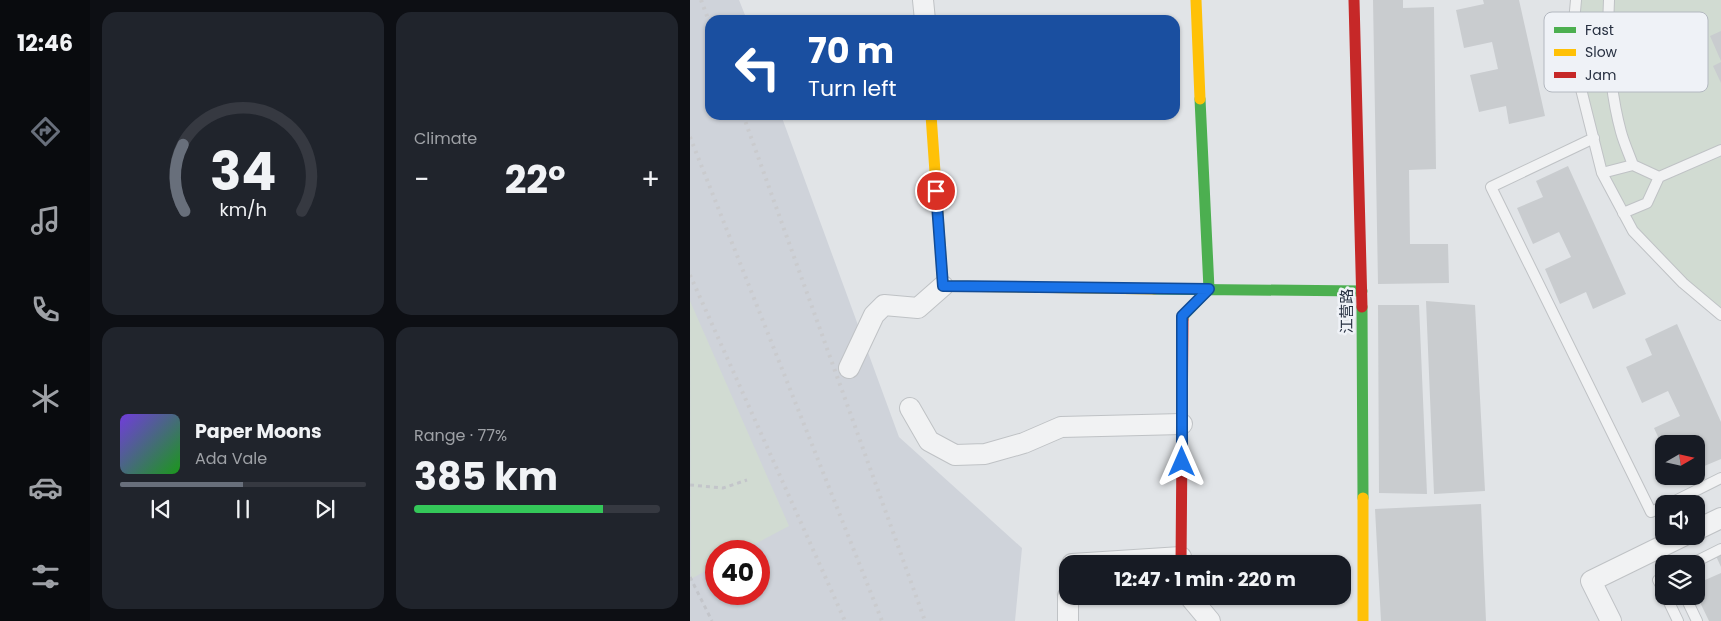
<!DOCTYPE html>
<meta charset="utf-8">
<style>
body{margin:0;font-family:Poppins,"Noto Sans SC",sans-serif;background:#20242c;color:#f1f3f6;height:100vh;display:flex;flex-direction:column;font-size:19px;white-space:nowrap}
*{box-sizing:border-box;margin:0}
p{font-size:16px;color:#9ea1a6}
.icon{flex:none;width:28px;height:28px;fill:none;stroke:currentColor;stroke-width:2;stroke-linecap:round;stroke-linejoin:round}
.map{position:relative;flex:1;overflow:hidden}
.sheet{display:flex;flex-direction:column;gap:12px;padding:12px;background:#0d0f14;width:600px}
.sheet>*{flex:none}
.guide{position:absolute;left:15px;top:15px;width:475px;height:105px;border-radius:15px;box-shadow:0 1px 4px #0004;background:#1a4fa0;color:#fff;overflow:hidden}
.needle{width:32px;rotate:81deg}
.buttons{position:absolute;left:965px;top:435px;display:grid;gap:10px}
.buttons a{display:grid;place-items:center;width:50px;height:50px;border-radius:10px;background:#171b24;box-shadow:0 1px 4px #0004;font-size:25px}
.speed{position:absolute;left:15px;top:540px;display:flex;gap:10px;font-size:25px;font-weight:700;text-align:center}
.speed>*{display:grid;place-content:center;width:65px;height:65px;border-radius:50%;background:#171b24;box-shadow:0 1px 4px #0004;line-height:1}
.speed .limit{border:8px solid #d22;background:#fff;color:#111}
.pin{position:absolute;display:grid;place-items:center;width:42px;height:42px;color:#fff;margin:-21px;border:2px solid #fff;border-radius:50%;box-shadow:0 1px 5px #0007}
.me{position:absolute;width:55px;margin:-28px;rotate:0deg;stroke-linejoin:round;filter:drop-shadow(0 0 4px #0008)}
.turn{display:flex;align-items:center;gap:18px;height:105px;padding:0 20px;font-size:22px}
.turn .icon{width:65px;height:65px;stroke-width:2.5}
.turn b{display:block;font-size:35px;line-height:42px}
.big{font-size:38px;font-weight:700;line-height:1.1}
.sheet .card{flex:1;display:flex;flex-direction:column;justify-content:center;gap:8px;min-width:0;padding:0 18px;border-radius:15px;background:#20242c}
.sheet .dial{align-items:center;gap:0}
.dial svg{height:130px;overflow:visible;fill:none;stroke:#363941;stroke-width:7;stroke-linecap:round;text-anchor:middle}
.dial text{fill:#f1f3f6;stroke:none}
.song{display:flex;align-items:center;gap:15px}
.cover{width:60px;height:60px;border-radius:8px;background:linear-gradient(135deg,hsl(260 70% 55%),hsl(120 70% 35%))}
.played{height:5px;border-radius:2px;background:linear-gradient(90deg,#686f7b 50%,#363941 50%)}
.keys{display:flex;justify-content:space-around;direction:ltr}
.heat{display:flex;justify-content:space-between;align-items:center;font-size:28px;direction:ltr}
.charge{height:8px;border-radius:4px;background:linear-gradient(90deg,#34c759 77%,#363941 0)}
.sheet .tiles{flex:1;display:grid;gap:12px;grid-template-columns:repeat(2,1fr)}
.trip{position:absolute;left:369px;top:555px;width:292px;height:50px;border-radius:15px;background:#171b24;box-shadow:0 1px 4px #0004;font-weight:700;line-height:50px;text-align:center}
main{display:flex;flex:1;min-height:0}
.tabs{display:flex;flex-direction:column;width:90px;justify-content:space-around;align-items:center;background:#090b0e;color:#9ea1a6}
.tabs .icon{width:35px;height:35px}
.tabs .on{color:#686f7b}
.tabs b{font-size:22px;color:#f1f3f6}
.map>svg:first-child{display:block}
.built{fill:#cfd3da;fill-rule:evenodd}
.green{fill:#d1dbd2}
.building{fill:#c9cccf}
.lines{fill:none;stroke-linecap:round;stroke-linejoin:round}
.lane-casing{stroke:#bfc2c5;stroke-width:12}
.street-casing{stroke:#bfc2c5;stroke-width:22}
.path{stroke:#c3c5ca;stroke-width:3;stroke-dasharray:4 4;stroke-linecap:butt}
.lane{stroke:#f1f2f3;stroke-width:10}
.street{stroke:#f1f2f3;stroke-width:20}
.fast{stroke:#4caf50;stroke-width:11}
.slow{stroke:#ffc107;stroke-width:11}
.jam{stroke:#c62828;stroke-width:11}
.rail{stroke:#cacbce;stroke-width:4;stroke-dasharray:2.5 5;stroke-linecap:butt}
.route-casing{stroke:#114b97;stroke-width:12}
.route{stroke:#1a73e8;stroke-width:9}
.labels{text-anchor:middle;stroke-width:5;stroke-linejoin:round;paint-order:stroke}
.street-label{font-size:15px;fill:#273041;stroke:#eff2f7}
.key{fill:#eff2f7;stroke:#b3b8c0;stroke-width:1}
.key-label{font-size:14px;fill:#273041}
</style>
<main>
<nav class="tabs">
<b>12:46</b>
<svg class="icon on" aria-label="directions" viewBox="0 0 24 24"><path d="M12 3l9 9-9 9-9-9zM9 14v-3h6M13 9l2 2-2 2"/></svg>
<svg class="icon" aria-label="music" viewBox="0 0 24 24"><path d="M9 18V5l10-2v13"/><circle cx="6" cy="18" r="3"/><circle cx="16" cy="16" r="3"/></svg>
<svg class="icon" aria-label="phone" viewBox="0 0 24 24"><path d="M5 4h4l2 5-3 2q2 4 5 5l2-3 5 2v4C11 20 4 13 5 4z"/></svg>
<svg class="icon" aria-label="climate" viewBox="0 0 24 24"><path d="M12 3v18M4 7l16 10M4 17L20 7"/></svg>
<svg class="icon" aria-label="car" viewBox="0 0 24 24"><path d="M5 17H2v-5l4-1 3-4h7l3 4 3 1v5h-3M9 17h6M6 11h13"/><circle cx="7" cy="17" r="2"/><circle cx="17" cy="17" r="2"/></svg>
<svg class="icon" aria-label="filters" viewBox="0 0 24 24"><path d="M4 7h16M4 17h16"/><circle cx="9" cy="7" r="2"/><circle cx="15" cy="17" r="2"/></svg>
</nav>
<section class="sheet">
<div class="tiles">
<div class="card dial"><svg viewBox="0 0 100 80">
<path d="M14 69A42 42 0 1 1 86 69"/>
<path d="M14 69A42 42 0 0 1 13 28" stroke="#686f7b"/>
<text x="50" y="56" font-size="32" font-weight="700">34</text>
<text x="50" y="72" font-size="11">km/h</text>
</svg></div>
<div class="card"><p>Climate</p>
<div class="heat"><a>−</a><b class="big">22°</b><a>+</a></div>
</div>
<div class="card">
<div class="song"><i class="cover"></i><div><b>Paper Moons</b><p>Ada Vale</p></div></div>
<div class="played"></div>
<div class="keys"><svg class="icon" aria-label="previous" viewBox="0 0 24 24"><path d="M18 5L8 12l10 7zM5 5v14"/></svg><svg class="icon" aria-label="pause" viewBox="0 0 24 24"><path d="M8 5v14M16 5v14"/></svg><svg class="icon" aria-label="next" viewBox="0 0 24 24"><path d="M6 5l10 7-10 7zM19 5v14"/></svg></div>
</div>
<div class="card"><p>Range · 77%</p><b class="big">385 km</b><div class="charge"></div></div>
</div>
</section>
<div class="map">
<svg width="1031" height="621" viewBox="0 0 1031 621">
<rect width="100%" height="100%" fill="#e1e4e7"/>
<path class="built" d="M 0,0 L 49,0 L 57,20 L 20,20 L 20,115 L 91,115 L 209,437 L 332,548 L 325,621 L 0,621 ZM 26,551 L 69,551 L 69,594 L 26,594 Z"/>
<path class="green" d="M 886,0 L 1031,0 L 1031,315 L 943,231 L 912,173 L 888,77 Z
M 0,301 L 99,526 L 52,551 L 26,551 L 26,565 L 1,579 Z"/>
<path class="building" d="M 683,0 L 713,0 L 713,8 L 744,7 L 746,169 L 719,170 L 720,244 L 758,244 L 759,283 L 688,284 Z
M 793,0 L 829,0 L 855,116 L 819,124 L 816,106 L 789,112 L 780,75 L 808,69 L 802,42 L 774,48 L 766,10 L 794,4 Z
M 1031,31 L 1031,61 L 1020,36 Z
M 1031,62 L 1031,83 L 1023,66 Z
M 878,166 L 936,294 L 903,309 L 896,292 L 870,304 L 855,269 L 881,257 L 869,232 L 843,244 L 827,208 L 853,197 L 846,181 Z
M 736,301 L 785,305 L 795,491 L 744,494 Z
M 688,305 L 729,305 L 737,494 L 689,493 Z
M 987,324 L 1031,422 L 1031,459 L 1012,467 L 1006,454 L 1006,444 L 974,444 L 974,450 L 964,428 L 990,416 L 978,391 L 952,403 L 936,367 L 962,355 L 955,339 Z
M 791,504 L 796,621 L 691,621 L 685,509 Z
M 1031,553 L 1031,567 L 1026,556 Z
M 1031,573 L 1031,621 L 1019,621 L 1006,594 L 1006,584 Z"/>
<g class="lines">
<defs>
<path id="lane" d="M 886,0 L 884,22 L 888,77 L 912,173 L 943,231 L 993,283 L 1031,315
M 919,0 C 917,42 920,91 931,132 C 934,143 939,154 943,165
M 904,138 L 801,187 L 961,512 L 974,506
M 912,173 L 943,165 L 969,177 L 1031,150
M 933,213 L 957,203 L 969,177
M 979,504 L 1031,478
M 1001,564 L 1031,549
M 974,577 L 968,580 L 974,591
M 976,596 L 988,621
M 995,596 L 1007,621"/>
<path id="street" d="M 233,0 L 235,20
M 159,368 L 184,315 L 194,305 L 228,308 L 253,286
M 220,408 L 239,441 L 265,455 L 295,454 L 334,443 L 371,427 L 492,424
M 1006,530 L 1031,518
M 382,564 L 491,557
M 499,596 L 520,621
M 378,621 L 378,596
M 921,621 L 901,581 L 993,536"/>
</defs>
<use href="#lane" class="lane-casing"/>
<use href="#street" class="street-casing"/>
<path class="path" d="M 0,485 L 33,488 L 57,480
M 0,577 L 22,621"/>
<use href="#lane" class="lane"/>
<use href="#street" class="street"/>
<path class="fast" d="M 464,289 L 672,291
M 672,307 L 673,498
M 493,319 L 493,316 L 519,289 L 510,99"/>
<path class="slow" d="M 506,0 L 510,99
M 241,115 L 253,286 L 464,289
M 673,498 L 673,621"/>
<path class="jam" d="M 664,0 L 672,307
M 491,564 L 493,319"/>
<path class="rail" d="M 11,0 L 20,24
M 53,115 L 235,621
M 0,137 L 192,621
M 0,275 L 155,621"/>
</g>
<g class="lines">
<defs>
<path id="route" d="M 246,191 L 253,286 L 519,289 L 492,316 L 492,462"/>
</defs>
<use href="#route" class="route-casing"/>
<use href="#route" class="route"/>
</g>
<g class="labels">
<g class="street-label">
<text transform="translate(657 311) rotate(-90)" y="5">江营路</text>
</g>
</g>
<rect x="854" y="12" width="164" height="80" rx="8" class="key"/>
<rect x="864" y="27" width="22" height="6" fill="#4caf50"/>
<rect x="864" y="49" width="22" height="7" fill="#ffc107"/>
<rect x="864" y="72" width="22" height="6" fill="#c62828"/>
<g class="key-label">
<text x="895" y="35">Fast</text>
<text x="895" y="57">Slow</text>
<text x="895" y="80">Jam</text>
</g>
</svg>
<div class="buttons">
<a><svg class="needle" viewBox="-14 -14 28 28"><path d="M0-13l5 13h-10z" fill="#e53935"/><path d="M0 13l5-13h-10z" fill="#9ea1a6"/></svg></a>
<a><svg class="icon" aria-label="sound" viewBox="0 0 24 24"><path d="M4 9h4l5-4v14l-5-4H4zM17 9q2 3 0 6"/></svg></a>
<a><svg class="icon" aria-label="layers" viewBox="0 0 24 24"><path d="M12 4l9 5-9 5-9-5zM3 14l9 5 9-5"/></svg></a>
</div>
<div class="speed"><div class="limit">40</div></div>
<div class="pin" style="left:246px;top:191px;background:#d93025"><svg class="icon" aria-label="arrive" viewBox="0 0 24 24"><path d="M6 21V4h12l-3 4 3 4H6"/></svg></div>
<svg class="me" style="left:492px;top:462px" viewBox="-20 -20 40 40"><path d="M0-17L14 15 0 8-14 15z" fill="#1a73e8" stroke="#fff" stroke-width="4"/></svg>
<div class="trip">12:47 · 1 min · 220 m</div>
<div class="guide">
<div class="turn"><svg class="icon" aria-label="left" viewBox="0 0 24 24"><path d="M17 20v-9H6M10 6l-5 5 5 5"/></svg><div><b>70 m</b>Turn left</div></div>
</div>
</div>
</main>
